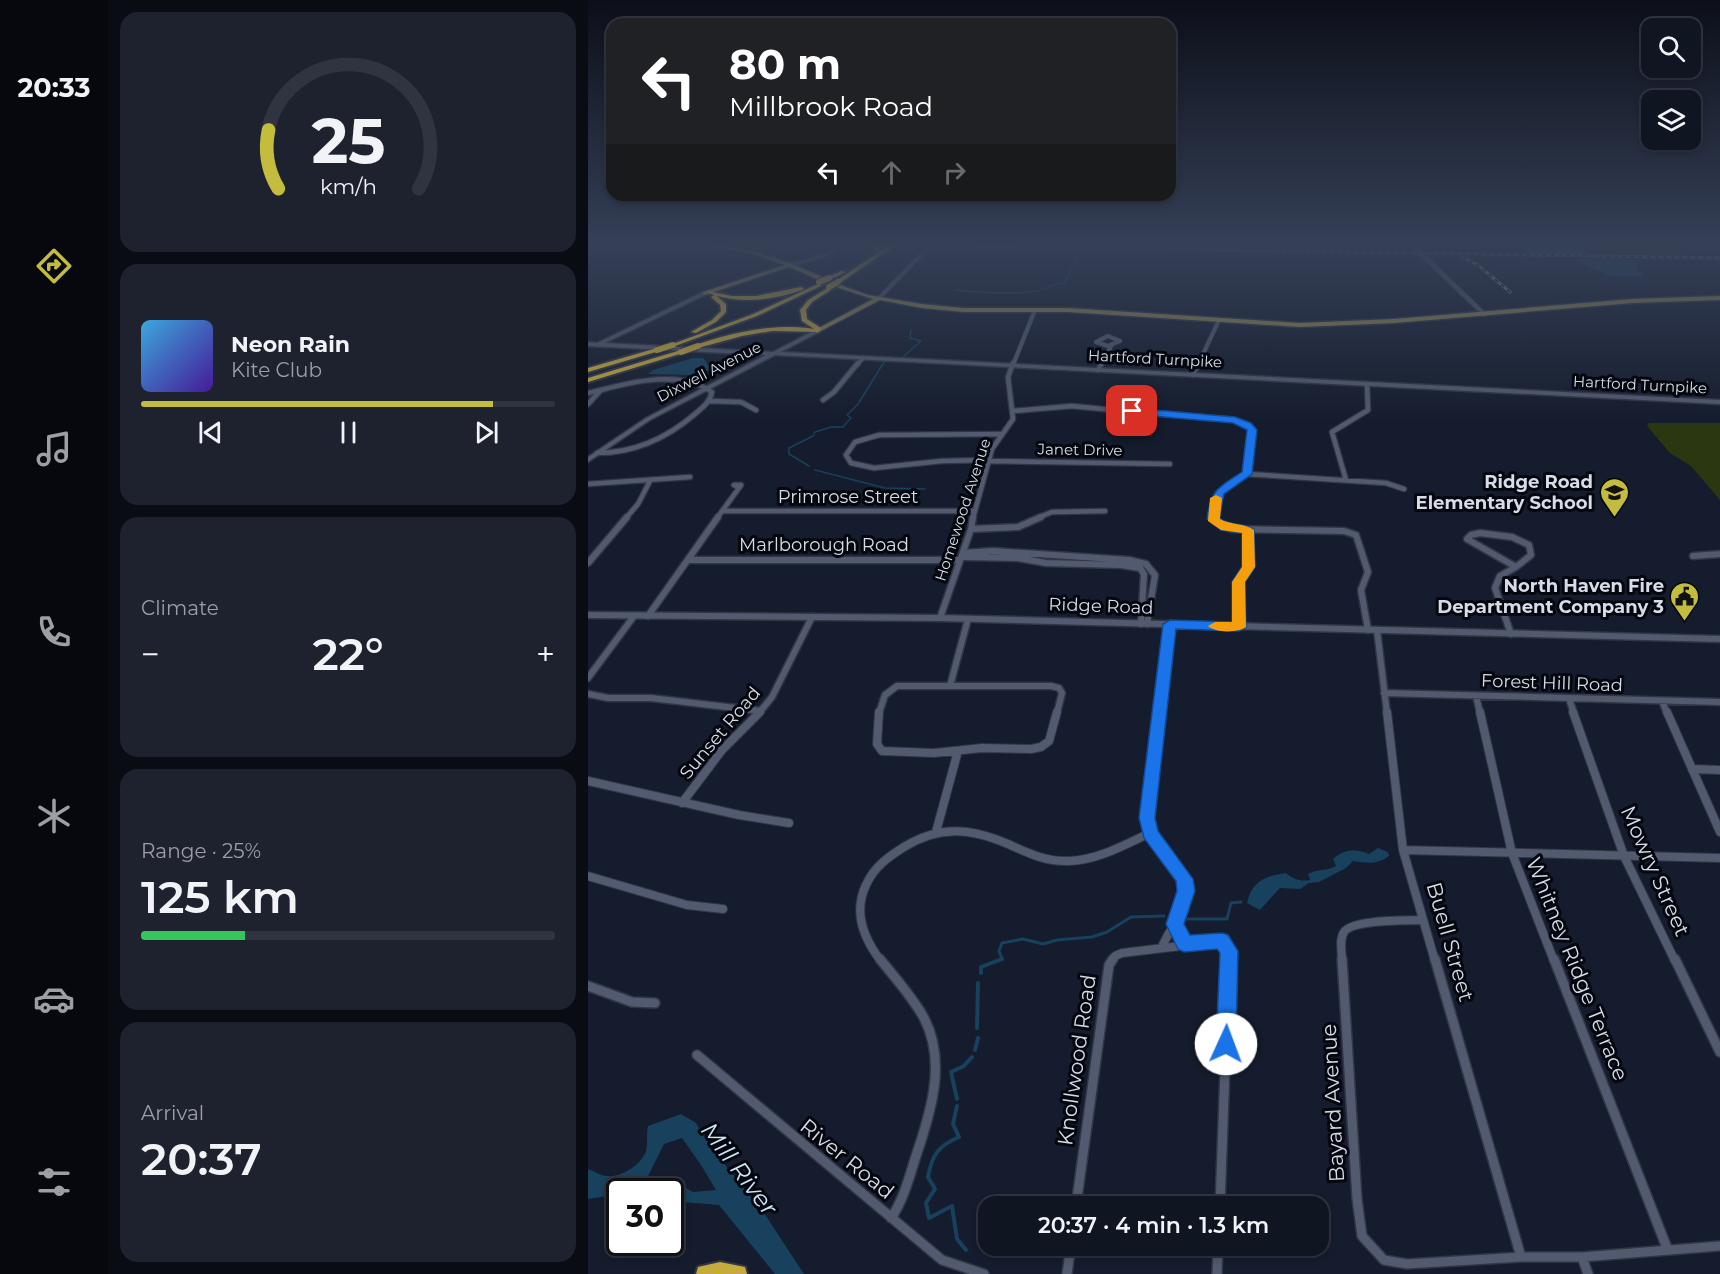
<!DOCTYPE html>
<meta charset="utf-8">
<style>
body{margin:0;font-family:Montserrat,sans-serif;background:#1e222f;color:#f1f3f6;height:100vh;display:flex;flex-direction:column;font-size:22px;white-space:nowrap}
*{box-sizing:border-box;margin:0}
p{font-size:20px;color:#9c9fa5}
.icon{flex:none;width:33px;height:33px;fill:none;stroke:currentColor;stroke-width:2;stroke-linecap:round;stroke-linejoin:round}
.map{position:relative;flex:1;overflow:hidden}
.sheet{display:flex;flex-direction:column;gap:12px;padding:12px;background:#090c13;width:480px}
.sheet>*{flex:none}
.top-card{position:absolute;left:18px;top:18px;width:570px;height:183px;border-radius:18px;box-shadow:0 3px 9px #0003,0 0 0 2px #303440;background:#202124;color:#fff;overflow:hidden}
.tools{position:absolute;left:1053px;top:18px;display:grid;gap:12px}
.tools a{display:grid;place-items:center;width:60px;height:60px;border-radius:12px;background:#101522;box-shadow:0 3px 9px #0003,0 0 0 2px #303440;font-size:30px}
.speed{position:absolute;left:18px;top:1178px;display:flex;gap:12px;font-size:30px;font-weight:700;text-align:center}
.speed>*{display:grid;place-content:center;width:78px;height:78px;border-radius:50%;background:#101522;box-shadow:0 3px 9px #0003,0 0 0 2px #303440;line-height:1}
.speed .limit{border:3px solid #111;border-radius:9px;background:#fff;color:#111}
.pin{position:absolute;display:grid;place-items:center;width:51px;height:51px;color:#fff;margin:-26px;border-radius:12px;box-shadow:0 3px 9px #0006}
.me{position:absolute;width:66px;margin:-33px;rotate:2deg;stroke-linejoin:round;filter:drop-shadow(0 0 4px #0008)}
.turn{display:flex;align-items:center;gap:21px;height:126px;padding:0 24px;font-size:27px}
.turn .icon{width:78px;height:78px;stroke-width:2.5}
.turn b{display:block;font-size:42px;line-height:51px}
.lanes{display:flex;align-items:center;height:57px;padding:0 24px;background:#0003;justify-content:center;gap:30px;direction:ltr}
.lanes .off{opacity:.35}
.big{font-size:45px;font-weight:600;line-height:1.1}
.sheet .tile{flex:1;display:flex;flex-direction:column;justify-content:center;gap:9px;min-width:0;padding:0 21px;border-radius:18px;background:#1e222f}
.sheet .dial{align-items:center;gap:0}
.dial svg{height:156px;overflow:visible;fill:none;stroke:#303440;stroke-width:7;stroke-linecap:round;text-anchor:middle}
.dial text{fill:#f1f3f6;stroke:none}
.song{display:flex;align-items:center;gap:18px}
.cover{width:72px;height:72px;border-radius:9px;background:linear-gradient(135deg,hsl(200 70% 55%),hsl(260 70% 35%))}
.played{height:6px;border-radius:3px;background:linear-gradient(90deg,#c4bc3d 85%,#303440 85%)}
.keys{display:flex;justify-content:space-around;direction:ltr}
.heat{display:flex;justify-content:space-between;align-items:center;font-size:33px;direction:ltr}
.charge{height:9px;border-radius:4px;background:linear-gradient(90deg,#34c759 25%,#303440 0)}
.trip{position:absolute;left:390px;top:1196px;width:351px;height:60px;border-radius:18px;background:#101522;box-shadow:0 3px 9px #0003,0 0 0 2px #303440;font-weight:600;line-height:60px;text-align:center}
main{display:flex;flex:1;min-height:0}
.menu{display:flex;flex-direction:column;width:108px;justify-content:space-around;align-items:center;background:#06080e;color:#9c9fa5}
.menu .icon{width:42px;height:42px}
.menu .on{color:#c4bc3d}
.menu b{font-size:27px;color:#f1f3f6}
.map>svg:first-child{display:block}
.green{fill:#2b3710}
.water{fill:#17415d;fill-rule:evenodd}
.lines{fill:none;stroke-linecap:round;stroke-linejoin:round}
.stream-far2{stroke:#17415d;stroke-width:1.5}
.stream-far1{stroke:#17415d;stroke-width:3}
.stream{stroke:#17415d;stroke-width:4}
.minor-far4-casing{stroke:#323543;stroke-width:5}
.minor-far3-casing{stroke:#323543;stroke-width:7}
.minor-far2-casing{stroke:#323543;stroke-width:9}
.minor-far1-casing{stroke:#323543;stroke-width:10}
.minor-casing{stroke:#323543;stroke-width:12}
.tertiary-casing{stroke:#323543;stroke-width:6}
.secondary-casing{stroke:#323543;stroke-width:3}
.primary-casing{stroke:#323543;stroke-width:3}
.motorway-casing{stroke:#323543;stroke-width:4}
.minor-far4{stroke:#515a6e;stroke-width:4}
.minor-far3{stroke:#515a6e;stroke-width:4.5}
.minor-far2{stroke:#515a6e;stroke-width:6}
.minor-far1{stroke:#515a6e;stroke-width:8}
.minor{stroke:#515a6e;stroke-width:9}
.tertiary{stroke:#515a6e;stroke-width:4.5}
.secondary{fill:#515a6e;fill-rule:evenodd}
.primary{fill:#978b50;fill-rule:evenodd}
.motorway{fill:#c5ab3c;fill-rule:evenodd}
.rail-casing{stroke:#8a909e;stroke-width:3}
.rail{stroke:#05070e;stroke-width:1.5;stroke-dasharray:4;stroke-linecap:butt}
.motorway-bridge-casing{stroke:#323543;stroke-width:8;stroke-linecap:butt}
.motorway-bridge{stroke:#c5ab3c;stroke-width:6}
.route{fill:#1a73e8;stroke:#114b97;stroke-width:1.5}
.slow{fill:#f59e0b}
.labels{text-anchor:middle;stroke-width:6;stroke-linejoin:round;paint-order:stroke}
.far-street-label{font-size:15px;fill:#d7dce8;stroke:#05070e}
.poi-label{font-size:18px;font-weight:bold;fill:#d7dce8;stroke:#05070e;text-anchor:end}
.street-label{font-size:18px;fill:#d7dce8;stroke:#05070e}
.near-street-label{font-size:21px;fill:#d7dce8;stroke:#05070e}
.near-water-label{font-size:24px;font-style:italic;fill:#cce6f9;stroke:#05070e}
</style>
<main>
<nav class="menu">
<b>20:33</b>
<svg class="icon on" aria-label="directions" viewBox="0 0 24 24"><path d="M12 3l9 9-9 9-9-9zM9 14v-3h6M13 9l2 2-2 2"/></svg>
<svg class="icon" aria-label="music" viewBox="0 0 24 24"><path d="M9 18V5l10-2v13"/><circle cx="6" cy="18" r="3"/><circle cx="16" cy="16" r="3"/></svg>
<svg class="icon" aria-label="phone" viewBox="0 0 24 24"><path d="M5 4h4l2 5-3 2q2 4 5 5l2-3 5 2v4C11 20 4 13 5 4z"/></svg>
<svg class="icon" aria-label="climate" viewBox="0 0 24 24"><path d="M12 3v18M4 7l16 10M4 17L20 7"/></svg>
<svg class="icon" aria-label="car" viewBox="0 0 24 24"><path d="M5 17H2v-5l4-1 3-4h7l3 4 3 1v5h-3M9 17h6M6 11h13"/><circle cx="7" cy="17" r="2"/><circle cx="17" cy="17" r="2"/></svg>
<svg class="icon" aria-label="filters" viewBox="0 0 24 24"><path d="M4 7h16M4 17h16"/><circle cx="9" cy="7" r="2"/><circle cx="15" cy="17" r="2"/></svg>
</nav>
<section class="sheet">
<div class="tile dial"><svg viewBox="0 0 100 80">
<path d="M14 69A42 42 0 1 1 86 69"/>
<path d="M14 69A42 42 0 0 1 9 39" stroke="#c4bc3d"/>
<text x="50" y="56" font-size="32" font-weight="700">25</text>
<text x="50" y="72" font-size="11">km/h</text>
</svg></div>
<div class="tile">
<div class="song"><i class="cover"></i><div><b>Neon Rain</b><p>Kite Club</p></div></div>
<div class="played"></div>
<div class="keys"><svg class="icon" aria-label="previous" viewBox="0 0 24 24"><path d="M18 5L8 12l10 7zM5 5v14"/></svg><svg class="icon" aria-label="pause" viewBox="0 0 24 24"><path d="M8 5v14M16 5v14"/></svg><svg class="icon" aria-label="next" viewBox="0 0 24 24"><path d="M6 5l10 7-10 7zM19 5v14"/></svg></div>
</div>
<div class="tile"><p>Climate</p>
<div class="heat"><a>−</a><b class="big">22°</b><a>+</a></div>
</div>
<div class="tile"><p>Range · 25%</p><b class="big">125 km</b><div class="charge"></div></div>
<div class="tile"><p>Arrival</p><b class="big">20:37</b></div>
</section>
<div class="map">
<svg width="1132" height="1274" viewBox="0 0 1132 1274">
<rect width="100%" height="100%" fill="#151c2d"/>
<path class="green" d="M 965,243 L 1083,243 L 1096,255 L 992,253 L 985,246 Z
M 1061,423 L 1132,423 L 1132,500 L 1103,466 L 1082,453 L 1059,426 Z"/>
<path class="water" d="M 931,243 L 980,246 L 979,243 L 994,243 L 1001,250 L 1000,254 L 996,255 L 940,253 L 933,249 Z
M 1042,258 L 1050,266 L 1050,272 L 1055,274 L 1054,276 L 1024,276 L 983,259 Z
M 105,358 L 115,358 L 124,370 L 105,375 L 60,374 L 65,370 Z
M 790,848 L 800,852 L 801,856 C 789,865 778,863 765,861 L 758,868 L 731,882 L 721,883 L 712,889 L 692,888 L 672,910 L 659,903 C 664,881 677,876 698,873 C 705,879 713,882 722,880 L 720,874 C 729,869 739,871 748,866 L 745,859 C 757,849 766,848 781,854 Z
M 93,1114 L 108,1123 L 124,1149 L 176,1213 L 216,1274 L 187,1274 L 131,1205 L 93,1202 L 83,1196 L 82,1191 L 32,1191 L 31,1194 L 0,1199 L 0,1169 C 6,1171 13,1176 19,1176 C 33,1178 54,1164 58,1151 C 60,1143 58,1135 60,1126 ZM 94,1138 L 113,1165 L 128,1190 L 105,1192 L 82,1179 L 63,1180 L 60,1176 L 76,1144 Z"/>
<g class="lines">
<path class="stream-far2" d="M 367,290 C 394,293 422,295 449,291 C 459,289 466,283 476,283 L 492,252 L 527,252 L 531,249
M 315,357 L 333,341 L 322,338 L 323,330
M 221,466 L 201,454 L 201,448 L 225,436 L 227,432 L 243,427 L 255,427 L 263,418 L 259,415 L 270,404 L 296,362
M 227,470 L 297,488 L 337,489"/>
<path class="stream-far1" d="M 600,919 L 639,919 L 643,903 L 653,902
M 410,961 L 414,959 L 411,951 L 414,943 L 435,939 L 455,944 L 469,940 L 504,937 L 519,932 L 543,917 L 576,916"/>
<path class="stream" d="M 393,973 L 393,967 L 414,959
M 389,1028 L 390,983
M 387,1050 L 390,1038
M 369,1099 L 363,1072 L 376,1066 L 384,1057
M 369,1106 L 365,1124 L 371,1137 C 350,1146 344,1155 340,1177 L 347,1189 L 338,1203 L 341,1218 L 364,1206 L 369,1239 L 378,1250"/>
<defs>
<path id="minor-far4" d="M 203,265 L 240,254 L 252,246
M 291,298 L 340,248
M 520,336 L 532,341 L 520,346 L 508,342 Z
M 269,365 L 275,358
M 425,365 L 447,310
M 513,365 L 523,346
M 610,365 L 631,320"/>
<path id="minor-far3" d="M 510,370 L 514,363
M 605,375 L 610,363
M 0,393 L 13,390 L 0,404
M 235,400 L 246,392 L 270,363
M 121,401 L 153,402 L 168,410
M 424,411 L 484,406 L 546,412
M 544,411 L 647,420 L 663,427 L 659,474 L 629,494 L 626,518
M 9,453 C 47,453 79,438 107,414 C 115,407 122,402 124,392 C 93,370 47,381 13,390
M 401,460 L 354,461 L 286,468 L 263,463 L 258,455 L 267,442 L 291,435 L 413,434
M 401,461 L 582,464
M 659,474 L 798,483 L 816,489
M 758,480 L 744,432 L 780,410 L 779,384
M 0,484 L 102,477
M 146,485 L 153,485 L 151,488 Z
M 135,511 L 386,511
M 38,518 L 50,504 L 62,481
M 129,518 L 151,488
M 385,518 L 404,449 L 425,419 L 420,377 L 425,363
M 449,518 L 464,512 L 517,511"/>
<path id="minor-far2" d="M 626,517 L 626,521 L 643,529 L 756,531 L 768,535 L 780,572 L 773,590 L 780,630
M 383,529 L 430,527 L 453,517
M 892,533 L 924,537 L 941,545 L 943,555 L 928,567 L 879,539 L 883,535 Z
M 375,553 L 405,551 L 541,560 L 558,564 L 567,575 L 559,624
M 1105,556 L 1132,554
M 377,557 L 430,558 L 458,563 L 533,565 L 552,568 L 556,574 L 553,624
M 100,560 L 372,560
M 0,563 L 39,517
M 60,616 L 130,517
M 352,618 L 383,529 L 385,517
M 651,627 L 650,582 L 661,567 L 660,530
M 789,630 L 799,713
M 923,634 L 907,588 L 912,576 L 928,567
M 0,678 L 46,616
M 362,686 L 380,619
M 796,693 L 1132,702
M 0,694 L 20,698 L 63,698 L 173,711
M 888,696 L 892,713
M 981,699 L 986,713
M 1074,701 L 1079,713
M 171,713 L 184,697 L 224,617
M 291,713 L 297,695 L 309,686 L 463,686 L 471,688 L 474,693 L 469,713
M 572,713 L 582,625"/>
<path id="minor-far1" d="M 291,712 L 289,744 L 294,751 L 346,753 L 394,748 L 443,749 L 453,747 L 461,741 L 469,712
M 572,712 L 560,825 L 562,833 C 579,855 604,878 594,909 C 589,922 579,934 574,947
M 799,712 L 815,850 L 847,961
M 892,712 L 924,853 L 966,961
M 985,712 L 1036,856 L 1087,961
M 1079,712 L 1132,832
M 1104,769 L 1132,770
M 0,781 L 151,815 L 201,823
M 94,803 L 134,750 L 172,712
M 348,832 L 370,751
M 815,850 L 1132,858
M 0,876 L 99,905 L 135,909
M 587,924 L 596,944
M 293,961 C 276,939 265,912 278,885 C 286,867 300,857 316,847 C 352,825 382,828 420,844 C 440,853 458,862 481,861 C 510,860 536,845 562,833
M 524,961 L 527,956 L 534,953 L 634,941 L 641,951 L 641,961
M 754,961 C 754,952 751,940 756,932 C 765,919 818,921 835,920"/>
<path id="minor" d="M 292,959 C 307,978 324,996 336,1018 C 358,1060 344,1108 330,1150 C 322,1173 317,1198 303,1218
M 754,959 L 769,1199 L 774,1236 L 796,1260 L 819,1264 L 933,1257 L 994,1257 L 1132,1246
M 847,959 L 933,1257
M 966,959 L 1079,1248
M 1087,959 L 1132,1052
M 0,986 L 44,1002 L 67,1003
M 109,1055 L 354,1260 L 396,1274
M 488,1206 L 521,965 L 525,959
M 632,1206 L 641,959
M 994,1257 L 1000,1274
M 479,1274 L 483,1245
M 629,1274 L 630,1245"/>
<path id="tertiary" d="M 822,243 L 896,314"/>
<path id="secondary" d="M 117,291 L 119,292 L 119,294 L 17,343 L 185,352 L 229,329 L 231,330 L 231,332 L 193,352 L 1132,400 L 1132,404 L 187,355 L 62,420 L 0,462 L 0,457 L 58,418 L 178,355 L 0,346 L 0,342 L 9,343 Z
M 0,612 L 352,615 L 1132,636 L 1132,642 L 352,621 L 0,618 Z"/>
<path id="primary" d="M 60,243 L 119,243 L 164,251 L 205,264 L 252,285 L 280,295 L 334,304 L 375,308 L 480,308 L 712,323 L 806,319 L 1044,299 L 1132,296 L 1132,300 L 1044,303 L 806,323 L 712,327 L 480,312 L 375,312 L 334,308 L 292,300 L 229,333 L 227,332 L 227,330 L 285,299 L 248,287 L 201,267 L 117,295 L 115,294 L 115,292 L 197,265 L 163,253 L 114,245 Z"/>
<path id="motorway" d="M 298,247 L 303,248 L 252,283 L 248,283 L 248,281 Z
M 253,271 L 258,272 L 243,279 L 238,278 Z
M 232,283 L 237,284 L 169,316 L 87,346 L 82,345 L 165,314 Z
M 213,287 L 216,289 L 215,290 C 187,299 158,304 129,296 L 138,304 L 138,312 L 128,322 L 108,333 L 103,332 L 124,320 L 133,311 L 132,305 L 124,298 L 123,297 L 126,295 L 120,293 L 120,291 L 144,296 L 168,296 Z
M 241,287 L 246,288 L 224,302 L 218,310 L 219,319 L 233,328 L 231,332 L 184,331 L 154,336 L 110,348 L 107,346 C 114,342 124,340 133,337 C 164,329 195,324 226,329 L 214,321 L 212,310 L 220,300 Z
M 69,348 L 71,349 L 71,351 L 0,372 L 0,368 Z
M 93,350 L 96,352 L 95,353 L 0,382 L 0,378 Z
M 132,1262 L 157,1267 L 159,1274 L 108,1274 L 110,1267 Z"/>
</defs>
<use href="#minor-far4" class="minor-far4-casing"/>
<use href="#minor-far3" class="minor-far3-casing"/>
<use href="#minor-far2" class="minor-far2-casing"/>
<use href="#minor-far1" class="minor-far1-casing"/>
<use href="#minor" class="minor-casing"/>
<use href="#tertiary" class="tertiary-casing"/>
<use href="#secondary" class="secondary-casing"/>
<use href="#primary" class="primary-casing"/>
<use href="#motorway" class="motorway-casing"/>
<use href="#minor-far4" class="minor-far4"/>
<use href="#minor-far3" class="minor-far3"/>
<use href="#minor-far2" class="minor-far2"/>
<use href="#minor-far1" class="minor-far1"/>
<use href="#minor" class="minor"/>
<use href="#tertiary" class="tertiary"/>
<use href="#secondary" class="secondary"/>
<use href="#primary" class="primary"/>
<use href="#motorway" class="motorway"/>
<defs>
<path id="rail" d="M 203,243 L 1132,258
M 874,257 L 890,265 L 922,292"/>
</defs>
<use href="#rail" class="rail-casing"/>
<use href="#rail" class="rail"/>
<defs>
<path id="motorway-bridge" d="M 289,248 L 294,243
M 300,248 L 305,243
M 231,282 L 241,278
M 241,287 L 250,282
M 69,350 L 85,345
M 93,352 L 110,346"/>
</defs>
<use href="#motorway-bridge" class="motorway-bridge-casing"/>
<use href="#motorway-bridge" class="motorway-bridge"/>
</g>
<linearGradient id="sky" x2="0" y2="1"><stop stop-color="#0c0f19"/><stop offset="0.58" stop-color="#354057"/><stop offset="1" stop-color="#354057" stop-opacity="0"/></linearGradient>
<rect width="1132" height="422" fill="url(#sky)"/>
<path class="route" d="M 544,408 L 647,417 L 663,423 L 669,430 L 664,474 L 636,494 L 631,518 C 644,527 656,522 666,530 L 667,567 L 657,582 L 658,627 L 651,631 L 588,629 L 567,818 L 570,831 L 605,879 L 607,891 L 596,924 L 602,935 L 634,933 L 640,935 L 650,951 L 648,1044 L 645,1050 L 638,1053 L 630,1050 L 628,1044 L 632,953 L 629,949 L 596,952 L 590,949 L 578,924 L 589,891 L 588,881 L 556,838 L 551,818 L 575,624 L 582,620 L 644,622 L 644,582 L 654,567 L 654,533 L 633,530 L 619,519 C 623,489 630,488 654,472 L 659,430 L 645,423 L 541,414 L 541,409 Z"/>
<path class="slow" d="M 628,495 L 634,498 L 632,519 C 642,525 657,523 666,530 L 667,567 L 657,582 L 658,627 C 650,633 627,633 620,626 L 627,622 L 644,622 L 644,582 L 654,567 L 654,533 L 633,530 L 620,521 L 622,498 Z"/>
<defs>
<symbol id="school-pin" viewBox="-11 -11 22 30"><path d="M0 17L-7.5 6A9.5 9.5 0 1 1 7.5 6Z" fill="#c4bc3d" stroke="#05070e"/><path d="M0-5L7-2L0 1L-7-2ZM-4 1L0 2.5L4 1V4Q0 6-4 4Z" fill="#111"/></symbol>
<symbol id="civic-pin" viewBox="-11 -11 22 30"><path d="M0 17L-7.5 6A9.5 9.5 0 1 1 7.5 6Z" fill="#c4bc3d" stroke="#05070e"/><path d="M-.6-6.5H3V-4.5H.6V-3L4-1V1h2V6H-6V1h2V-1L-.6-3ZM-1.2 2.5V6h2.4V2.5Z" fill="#111"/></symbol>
</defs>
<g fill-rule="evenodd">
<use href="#school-pin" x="1010" y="476" width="33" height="45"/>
<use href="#civic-pin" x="1080" y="580" width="33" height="45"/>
</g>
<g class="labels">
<g class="far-street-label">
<text transform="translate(567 359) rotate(3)" y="5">Hartford Turnpike</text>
<text transform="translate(121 372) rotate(-27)" y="5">Dixwell Avenue</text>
<text transform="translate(1052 385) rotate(3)" y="5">Hartford Turnpike</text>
<text transform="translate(492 450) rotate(1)" y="5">Janet Drive</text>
<text transform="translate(375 510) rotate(-72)" y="5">Homewood Avenue</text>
</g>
<g class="poi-label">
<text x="1005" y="488">Ridge Road<tspan x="1005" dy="21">Elementary School</tspan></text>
<text x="1076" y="592">North Haven Fire<tspan x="1076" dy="21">Department Company 3</tspan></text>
</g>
<g class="street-label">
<text x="260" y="503">Primrose Street</text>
<text x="236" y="551">Marlborough Road</text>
<text transform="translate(513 606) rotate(2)" y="6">Ridge Road</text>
<text transform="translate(964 683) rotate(2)" y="6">Forest Hill Road</text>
<text transform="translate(132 733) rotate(-50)" y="6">Sunset Road</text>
</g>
<g class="near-street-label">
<text transform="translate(1067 871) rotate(66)" y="7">Mowry Street</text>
<text transform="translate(862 942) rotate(74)" y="7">Buell Street</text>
<text transform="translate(989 969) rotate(68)" y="7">Whitney Ridge Terrace</text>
<text transform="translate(489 1060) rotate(-82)" y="7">Knollwood Road</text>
<text transform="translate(745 1103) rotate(-93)" y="7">Bayard Avenue</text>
<text transform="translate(259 1159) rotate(39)" y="7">River Road</text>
</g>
<g class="near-water-label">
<text transform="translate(151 1169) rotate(53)" y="8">Mill River</text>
</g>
</g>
</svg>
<div class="tools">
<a><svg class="icon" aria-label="search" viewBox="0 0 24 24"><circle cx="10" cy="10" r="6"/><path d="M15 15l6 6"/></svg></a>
<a><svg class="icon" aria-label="layers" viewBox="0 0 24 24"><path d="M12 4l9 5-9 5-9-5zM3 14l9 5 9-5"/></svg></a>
</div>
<div class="speed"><div class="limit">30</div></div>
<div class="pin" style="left:544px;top:411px;background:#d93025"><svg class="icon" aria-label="arrive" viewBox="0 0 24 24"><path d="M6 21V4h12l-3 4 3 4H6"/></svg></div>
<svg class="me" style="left:638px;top:1044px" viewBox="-20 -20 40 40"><circle r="19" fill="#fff"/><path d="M0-13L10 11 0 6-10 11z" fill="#1a73e8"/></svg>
<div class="trip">20:37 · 4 min · 1.3 km</div>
<div class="top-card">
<div class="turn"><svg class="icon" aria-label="left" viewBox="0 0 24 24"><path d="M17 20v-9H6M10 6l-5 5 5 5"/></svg><div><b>80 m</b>Millbrook Road</div></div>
<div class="lanes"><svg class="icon" aria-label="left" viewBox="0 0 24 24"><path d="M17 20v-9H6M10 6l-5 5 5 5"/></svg><svg class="icon off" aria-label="ahead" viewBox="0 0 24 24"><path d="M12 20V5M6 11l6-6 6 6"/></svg><svg class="icon off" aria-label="right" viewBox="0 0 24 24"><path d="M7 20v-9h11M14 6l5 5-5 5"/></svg></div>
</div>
</div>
</main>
